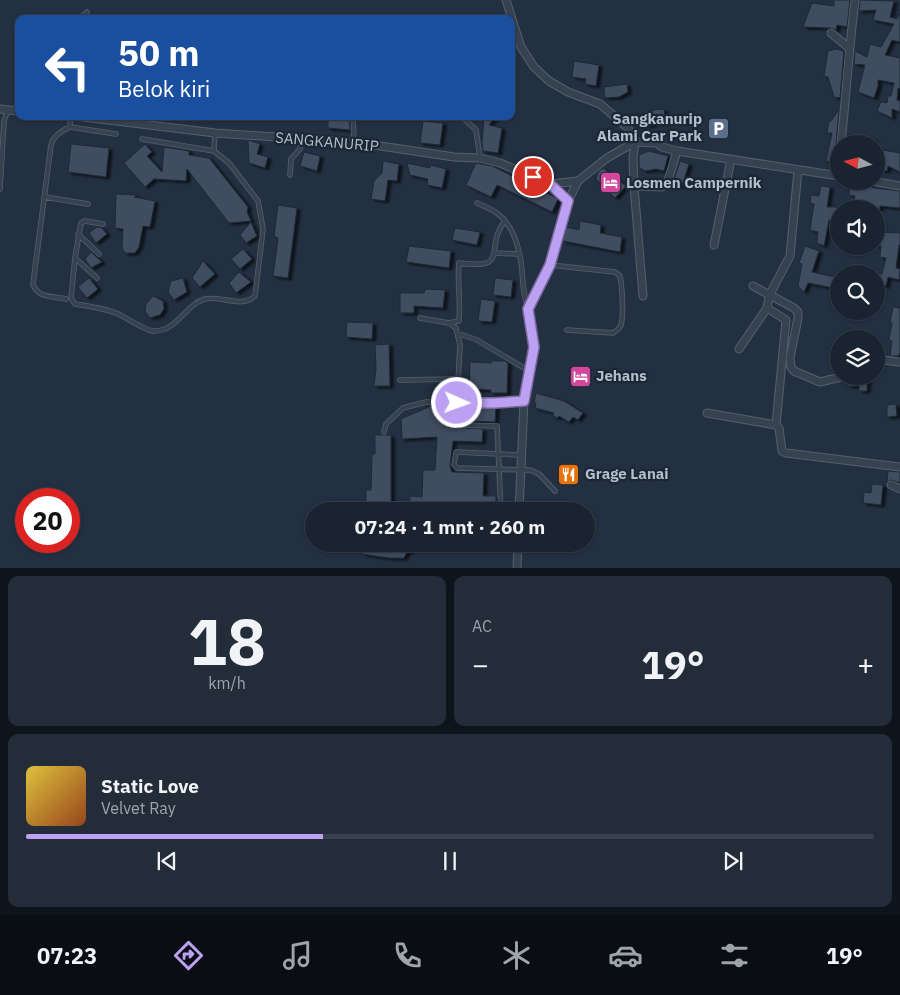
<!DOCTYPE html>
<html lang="id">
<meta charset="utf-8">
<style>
body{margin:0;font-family:"IBM Plex Sans",sans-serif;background:#232c39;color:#f1f3f6;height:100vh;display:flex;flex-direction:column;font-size:19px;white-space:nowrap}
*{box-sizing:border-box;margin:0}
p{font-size:16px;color:#9fa4ab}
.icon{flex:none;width:28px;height:28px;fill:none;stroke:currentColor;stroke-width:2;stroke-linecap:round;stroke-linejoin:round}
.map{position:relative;height:568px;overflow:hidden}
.sheet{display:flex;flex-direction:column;gap:8px;padding:8px;background:#0e141b;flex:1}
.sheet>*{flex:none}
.hud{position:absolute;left:15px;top:15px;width:500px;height:105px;border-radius:10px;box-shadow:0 1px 4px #0004,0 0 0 1px #38414d;background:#1a4fa0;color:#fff;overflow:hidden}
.needle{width:32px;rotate:277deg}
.tools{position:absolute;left:830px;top:135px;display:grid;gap:10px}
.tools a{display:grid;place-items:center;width:55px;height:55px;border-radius:50%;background:#1a2431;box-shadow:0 1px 4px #0004,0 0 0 1px #38414d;font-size:25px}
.speed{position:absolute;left:15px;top:488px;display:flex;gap:10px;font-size:25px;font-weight:700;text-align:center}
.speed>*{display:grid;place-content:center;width:65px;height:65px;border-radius:50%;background:#1a2431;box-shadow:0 1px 4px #0004,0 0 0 1px #38414d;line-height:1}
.speed .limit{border:8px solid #d22;background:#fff;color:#111}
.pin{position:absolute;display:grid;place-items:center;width:42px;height:42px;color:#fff;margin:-21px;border:2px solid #fff;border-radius:50%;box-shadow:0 1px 5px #0007}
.me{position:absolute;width:55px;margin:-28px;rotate:92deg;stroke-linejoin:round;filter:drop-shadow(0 0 4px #0008)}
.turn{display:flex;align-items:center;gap:18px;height:105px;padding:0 20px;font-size:22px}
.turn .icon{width:65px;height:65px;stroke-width:2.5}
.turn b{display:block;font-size:35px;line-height:42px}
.big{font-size:38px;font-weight:700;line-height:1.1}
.sheet .card{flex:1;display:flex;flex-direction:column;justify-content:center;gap:8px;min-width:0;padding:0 18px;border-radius:10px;background:#232c39}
.sheet .dial{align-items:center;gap:0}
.dial b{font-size:65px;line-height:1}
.song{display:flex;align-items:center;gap:15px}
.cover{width:60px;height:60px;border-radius:8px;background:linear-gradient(135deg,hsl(50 70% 55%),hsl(20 70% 35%))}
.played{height:5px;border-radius:2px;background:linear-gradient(90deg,#bca0f2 35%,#38414d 35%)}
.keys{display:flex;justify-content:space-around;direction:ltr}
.heat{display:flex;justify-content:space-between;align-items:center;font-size:28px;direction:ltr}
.sheet .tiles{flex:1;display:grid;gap:8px;grid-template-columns:1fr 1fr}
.card:last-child{grid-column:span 2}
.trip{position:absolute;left:305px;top:502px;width:290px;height:50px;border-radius:25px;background:#1a2431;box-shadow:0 1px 4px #0004,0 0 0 1px #38414d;font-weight:700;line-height:50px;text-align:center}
.dock{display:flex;height:80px;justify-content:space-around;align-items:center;background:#0a0e14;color:#9fa4ab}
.dock .icon{width:35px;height:35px}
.dock .active{color:#bca0f2}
.dock b{font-size:22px;color:#f1f3f6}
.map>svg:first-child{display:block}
.building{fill:#3f4d61;stroke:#1e2937;filter:url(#shadow)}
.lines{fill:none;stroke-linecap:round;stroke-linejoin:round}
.lane-casing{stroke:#55606e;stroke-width:5.5}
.street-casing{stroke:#55606e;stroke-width:9}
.lane{stroke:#374250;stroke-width:4}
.street{stroke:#374250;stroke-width:7}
.route-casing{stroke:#7a689d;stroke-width:12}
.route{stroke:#bca0f2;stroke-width:9}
.labels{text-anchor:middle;stroke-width:4.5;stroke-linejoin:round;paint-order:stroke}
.poi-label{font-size:15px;font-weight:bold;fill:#b4bdcb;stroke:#1c2735;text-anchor:start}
.street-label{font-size:15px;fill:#b4bdcb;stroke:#1c2735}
</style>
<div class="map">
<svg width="900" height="568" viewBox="0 0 900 568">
<defs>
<filter id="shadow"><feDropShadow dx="3.5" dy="2" stdDeviation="1" flood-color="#0009"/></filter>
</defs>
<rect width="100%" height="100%" fill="#233041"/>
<path class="building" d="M 834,0 L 850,0 L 847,27 L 837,25 L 836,30 L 831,28 L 803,27 L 812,3 L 834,6 Z
M 860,0 L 894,1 L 890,17 L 897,19 L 900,13 L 900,42 L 892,40 L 885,55 L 900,58 L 900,89 L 898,88 L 897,100 L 900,101 L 900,112 L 892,109 L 892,118 L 877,111 L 881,102 L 887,103 L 888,96 L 891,96 L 894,83 L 878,80 L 878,86 L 874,98 L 858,92 L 865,65 L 854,64 L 855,51 L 867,57 L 870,44 L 881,47 L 894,24 L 873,20 L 876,10 L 859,11 Z
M 836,49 L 844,51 L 840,98 L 834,97 L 828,77 L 824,76 L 828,51 Z
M 574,61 L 599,65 L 596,86 L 585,84 L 586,79 L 572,77 Z
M 627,84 L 628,92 L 619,97 L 605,98 L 604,87 Z
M 664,109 L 665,118 L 649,126 L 645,124 L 644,111 Z
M 839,110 L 836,143 L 839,149 L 839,156 L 834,155 L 832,162 L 826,161 L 832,133 L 827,133 L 829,121 L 831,121 Z
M 328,116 L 349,116 L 350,130 L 328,128 Z
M 484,116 L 496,116 L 489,125 L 502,128 L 498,153 L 483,151 L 482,144 Z
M 423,121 L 443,123 L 440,145 L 420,143 Z
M 852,137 L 874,140 L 874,144 L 846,144 L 847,140 L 852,141 Z
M 248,140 L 260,144 L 257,154 L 268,157 L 265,168 L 249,163 Z
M 71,144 L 109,148 L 106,177 L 68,172 Z
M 145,144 L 152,152 L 147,156 L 162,172 L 164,147 L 189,151 L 189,155 L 209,158 L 248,207 L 247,212 L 251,221 L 229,223 L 187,169 L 186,181 L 154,179 L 145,187 L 124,163 Z
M 876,149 L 900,153 L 900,172 L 888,166 L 887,171 L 876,169 Z
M 649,151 L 668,156 L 664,171 L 656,169 L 645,171 L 639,167 L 639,155 Z
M 304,152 L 320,156 L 317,171 L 300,166 Z
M 383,161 L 399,164 L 397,181 L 388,180 L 385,201 L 371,199 L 374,181 L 382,173 Z
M 680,161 L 689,164 L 682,186 L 673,183 Z
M 407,163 L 430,168 L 431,165 L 446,169 L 442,188 L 427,185 L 428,179 L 410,175 Z
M 476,163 L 492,166 L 557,198 L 558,199 L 552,212 L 497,185 L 491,197 L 466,185 Z
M 603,168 L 626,186 L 615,198 L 596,179 L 598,172 Z
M 850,182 L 868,184 L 873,188 L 900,191 L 900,208 L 880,206 L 880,209 L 864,207 L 864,209 L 853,209 L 855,196 L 849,195 Z
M 821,186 L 830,187 L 827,207 L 837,207 L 836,221 L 829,220 L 824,246 L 817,243 L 818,232 L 810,230 L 814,204 L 810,203 L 811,195 L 819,196 Z
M 116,194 L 137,195 L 134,197 L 155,201 L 150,227 L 143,226 L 139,247 L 135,253 L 125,253 L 122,248 L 123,229 L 115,228 Z
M 278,205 L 297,208 L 288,278 L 273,276 L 278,238 L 274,236 Z
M 580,221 L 601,225 L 600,233 L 622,237 L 620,252 L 563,241 L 566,227 L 579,230 Z
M 251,222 L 257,236 L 246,243 L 240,235 Z
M 97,227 L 102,228 L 107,234 L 96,243 L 89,233 Z
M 455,228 L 480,232 L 477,245 L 452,240 Z
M 876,232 L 900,233 L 900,245 L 899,245 L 896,268 L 900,269 L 899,280 L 888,277 L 886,286 L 876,284 L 876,273 L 882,274 L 886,258 L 880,257 L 881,246 L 876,246 Z
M 409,246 L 451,251 L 449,268 L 406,262 Z
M 805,246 L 819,251 L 812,272 L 839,278 L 839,289 L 808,283 L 804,292 L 798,286 L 802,264 L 799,263 Z
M 243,249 L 252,259 L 240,269 L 231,259 Z
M 91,252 L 102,262 L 91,268 L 85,259 Z
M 203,261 L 215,274 L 200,287 L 192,278 Z
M 239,272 L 251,282 L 236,293 L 229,283 Z
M 89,278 L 98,289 L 87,298 L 78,287 Z
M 183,278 L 187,292 L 174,300 L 168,292 L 171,281 Z
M 495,278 L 513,280 L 511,297 L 493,295 Z
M 425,289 L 445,290 L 443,308 L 414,306 L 414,313 L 400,313 L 400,293 L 424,293 Z
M 153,296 L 163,301 L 164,309 L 160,315 L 150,318 L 145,311 L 146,304 Z
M 481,299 L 495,301 L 492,322 L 478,321 Z
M 893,307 L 900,308 L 900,353 L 898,356 L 890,356 L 892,341 L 889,340 L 892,323 L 890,322 Z
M 347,322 L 373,323 L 372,339 L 346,337 Z
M 389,344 L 390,386 L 374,386 L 376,369 L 375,345 Z
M 491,361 L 505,361 L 508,363 L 507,393 L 491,393 L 491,390 L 469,389 L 470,362 L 491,363 Z
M 850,377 L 867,378 L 867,391 L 859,391 L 859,386 L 848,386 L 848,380 Z
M 536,393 L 564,401 L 583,413 L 578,420 L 573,417 L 569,422 L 559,416 L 558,418 L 553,416 L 554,413 L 535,408 L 536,403 L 534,403 Z
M 896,404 L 897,416 L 887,417 L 887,405 Z
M 431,406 L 448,406 L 448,427 L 483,429 L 482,442 L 453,441 L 450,466 L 452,472 L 484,473 L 483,496 L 496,496 L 496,511 L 409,511 L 410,496 L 422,497 L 423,470 L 435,470 L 437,437 L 402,439 L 401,419 Z
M 496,406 L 495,422 L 470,421 L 470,407 Z
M 375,435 L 391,435 L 391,503 L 366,502 L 366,490 L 371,490 L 372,454 L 375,454 Z
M 888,471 L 900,472 L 900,483 L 891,480 L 887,482 Z
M 872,484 L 883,485 L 881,505 L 863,503 L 864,492 L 871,493 Z
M 363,544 L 412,544 L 411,551 L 407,552 L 404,558 L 389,558 L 362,554 Z"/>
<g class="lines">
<defs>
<path id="lane" d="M 79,19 L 87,12
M 353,116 L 354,142
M 462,117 L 476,130 L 480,158
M 70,127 L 116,134
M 214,151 L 215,133
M 290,175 L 291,159 L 300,149 L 302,138
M 0,189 L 4,121 L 8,110
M 45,197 L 88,204
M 477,203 C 484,206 492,209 498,214 C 514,226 520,251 522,270 C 523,284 523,295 528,308
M 103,224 L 85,221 L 81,223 L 75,258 L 71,298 L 75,304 C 89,306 103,308 116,313 C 126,317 145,331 154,331 C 156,331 162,330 165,329 C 180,323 189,303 205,299 C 222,295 242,309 255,296 L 263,229 L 258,201 L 229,163 L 214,151 L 142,139
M 78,234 L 99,254
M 495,253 L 518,254
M 75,258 L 97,278
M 550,265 L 615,272 L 620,276 C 622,286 624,315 621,325 C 620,329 616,331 613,333 L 567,330
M 66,299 C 53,296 37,298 33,284 L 51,145 C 53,136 61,131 70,127 L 71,116
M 420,318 L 449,323 L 459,321 C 461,301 457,282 459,263 C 511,270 484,249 504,222
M 449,323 L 456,328 L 460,345 L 456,421 L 458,424 L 461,425 L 497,426 L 501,511
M 457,333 L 477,340 L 529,371
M 400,380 L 458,379
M 384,432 L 386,424 L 403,408 L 426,402 L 479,403 L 523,401
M 521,455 L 456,452 L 454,465 L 457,468 L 530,470 L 539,474 L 555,491"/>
<path id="street" d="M 506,0 L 521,47 L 534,67 L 549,81 L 568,92 L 600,104 L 628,128 L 635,142 L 633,158 L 634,186 L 643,296
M 831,33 L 849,48
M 0,109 L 19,111
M 75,116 L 215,133 L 354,142 L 454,157 L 480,158 L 500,163 L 550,184 L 568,201
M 841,144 C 846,96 849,48 855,1
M 838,176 L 839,164
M 872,181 L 900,186
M 550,184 L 578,181
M 634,186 L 662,187 L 667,184 L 677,151
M 714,245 L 731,159
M 753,286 L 794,308 L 798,312 L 798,318 L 790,358 L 791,367 L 794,371 L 820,382 L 845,376
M 767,308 L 786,320 L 776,425
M 739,349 L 767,308 L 769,296 L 790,256 L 798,170
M 876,363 L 883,360 L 900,362
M 707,413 L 776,425 L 779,428 L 782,451 L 786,453 L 900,467
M 891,485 L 900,489
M 519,511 L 524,401 L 534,347 L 528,309 L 550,265 L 568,201 L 578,181 L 607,158 L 635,142 L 657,143 L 662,147 L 677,151 L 839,176
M 517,568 L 518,544"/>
</defs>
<use href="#lane" class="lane-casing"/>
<use href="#street" class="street-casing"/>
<use href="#lane" class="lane"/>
<use href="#street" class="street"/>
</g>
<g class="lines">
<defs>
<path id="route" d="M 457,403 L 495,403 L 524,401 L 534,347 L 528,309 L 550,265 L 568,201 L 550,184 L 533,177"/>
</defs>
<use href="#route" class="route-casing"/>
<use href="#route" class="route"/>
</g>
<defs>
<symbol id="parking-square" viewBox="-11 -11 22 22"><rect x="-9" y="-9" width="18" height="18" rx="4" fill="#5c6f8a" stroke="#1c2735"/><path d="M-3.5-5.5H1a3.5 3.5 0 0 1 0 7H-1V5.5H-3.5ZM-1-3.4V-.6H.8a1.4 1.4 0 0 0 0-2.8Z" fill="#fff"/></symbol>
<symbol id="hotel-square" viewBox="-11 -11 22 22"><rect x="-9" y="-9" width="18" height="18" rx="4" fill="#d1479c" stroke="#1c2735"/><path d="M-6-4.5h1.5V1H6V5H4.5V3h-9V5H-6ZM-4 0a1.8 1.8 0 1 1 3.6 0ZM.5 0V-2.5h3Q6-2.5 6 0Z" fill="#fff"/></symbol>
<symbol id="restaurant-square" viewBox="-11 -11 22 22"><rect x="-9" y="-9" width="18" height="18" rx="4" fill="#e8710a" stroke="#1c2735"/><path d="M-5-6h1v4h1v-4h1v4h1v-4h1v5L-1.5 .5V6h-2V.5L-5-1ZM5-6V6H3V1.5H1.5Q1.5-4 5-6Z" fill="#fff"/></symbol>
</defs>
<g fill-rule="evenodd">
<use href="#parking-square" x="706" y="116" width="25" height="25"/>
<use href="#hotel-square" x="598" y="170" width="25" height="25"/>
<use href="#hotel-square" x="568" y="364" width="25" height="25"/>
<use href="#restaurant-square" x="556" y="462" width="25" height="25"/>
</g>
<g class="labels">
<g class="poi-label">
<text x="702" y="124" text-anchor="end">Sangkanurip<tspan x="702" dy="17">Alami Car Park</tspan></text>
<text x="626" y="188">Losmen Campernik</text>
<text x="596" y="381">Jehans</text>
<text x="585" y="479">Grage Lanai</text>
</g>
<g class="street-label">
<text transform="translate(327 142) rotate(5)" y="5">SANGKANURIP</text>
</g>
</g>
</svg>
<div class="tools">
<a><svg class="needle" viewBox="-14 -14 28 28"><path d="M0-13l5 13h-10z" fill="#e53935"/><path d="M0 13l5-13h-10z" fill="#9fa4ab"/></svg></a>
<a><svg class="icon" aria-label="sound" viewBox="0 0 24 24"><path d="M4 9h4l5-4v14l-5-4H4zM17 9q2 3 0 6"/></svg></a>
<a><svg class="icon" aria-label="search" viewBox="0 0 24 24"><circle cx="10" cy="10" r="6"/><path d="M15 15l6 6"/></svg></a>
<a><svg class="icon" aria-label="layers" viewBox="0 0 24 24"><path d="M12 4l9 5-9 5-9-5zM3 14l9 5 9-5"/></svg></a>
</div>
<div class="speed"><div class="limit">20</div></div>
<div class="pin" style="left:533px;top:177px;background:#d93025"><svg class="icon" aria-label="arrive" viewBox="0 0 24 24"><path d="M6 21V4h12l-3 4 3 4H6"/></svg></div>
<svg class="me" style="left:457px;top:403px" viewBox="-20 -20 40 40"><circle r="17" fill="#bca0f2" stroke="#fff" stroke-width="3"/><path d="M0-11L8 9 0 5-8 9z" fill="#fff"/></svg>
<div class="trip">07:24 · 1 mnt · 260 m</div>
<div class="hud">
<div class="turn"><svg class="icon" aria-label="left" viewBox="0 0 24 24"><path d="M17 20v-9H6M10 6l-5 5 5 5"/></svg><div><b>50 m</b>Belok kiri</div></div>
</div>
</div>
<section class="sheet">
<div class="tiles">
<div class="card dial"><b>18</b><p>km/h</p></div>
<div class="card"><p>AC</p>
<div class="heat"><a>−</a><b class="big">19°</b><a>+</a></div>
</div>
<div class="card">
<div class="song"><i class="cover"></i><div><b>Static Love</b><p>Velvet Ray</p></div></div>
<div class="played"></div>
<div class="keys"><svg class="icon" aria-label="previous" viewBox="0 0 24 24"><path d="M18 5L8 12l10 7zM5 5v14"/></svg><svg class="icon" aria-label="pause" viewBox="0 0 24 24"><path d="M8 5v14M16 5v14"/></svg><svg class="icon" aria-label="next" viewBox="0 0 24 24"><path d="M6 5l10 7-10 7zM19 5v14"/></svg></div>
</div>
</div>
</section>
<nav class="dock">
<b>07:23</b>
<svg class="icon active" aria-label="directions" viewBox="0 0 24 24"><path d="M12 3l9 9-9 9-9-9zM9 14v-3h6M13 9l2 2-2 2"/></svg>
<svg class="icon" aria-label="music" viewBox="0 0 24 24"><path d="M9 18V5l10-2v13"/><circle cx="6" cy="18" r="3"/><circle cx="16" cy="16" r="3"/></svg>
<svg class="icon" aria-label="phone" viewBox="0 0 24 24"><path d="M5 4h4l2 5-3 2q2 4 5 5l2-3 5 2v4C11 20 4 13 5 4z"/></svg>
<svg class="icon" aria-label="climate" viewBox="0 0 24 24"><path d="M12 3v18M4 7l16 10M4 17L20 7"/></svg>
<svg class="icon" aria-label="car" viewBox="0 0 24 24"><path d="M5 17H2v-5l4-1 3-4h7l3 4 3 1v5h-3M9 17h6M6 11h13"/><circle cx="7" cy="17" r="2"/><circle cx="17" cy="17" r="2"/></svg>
<svg class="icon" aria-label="filters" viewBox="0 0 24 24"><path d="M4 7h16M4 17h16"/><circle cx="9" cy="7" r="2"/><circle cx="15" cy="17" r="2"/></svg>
<b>19°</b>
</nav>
